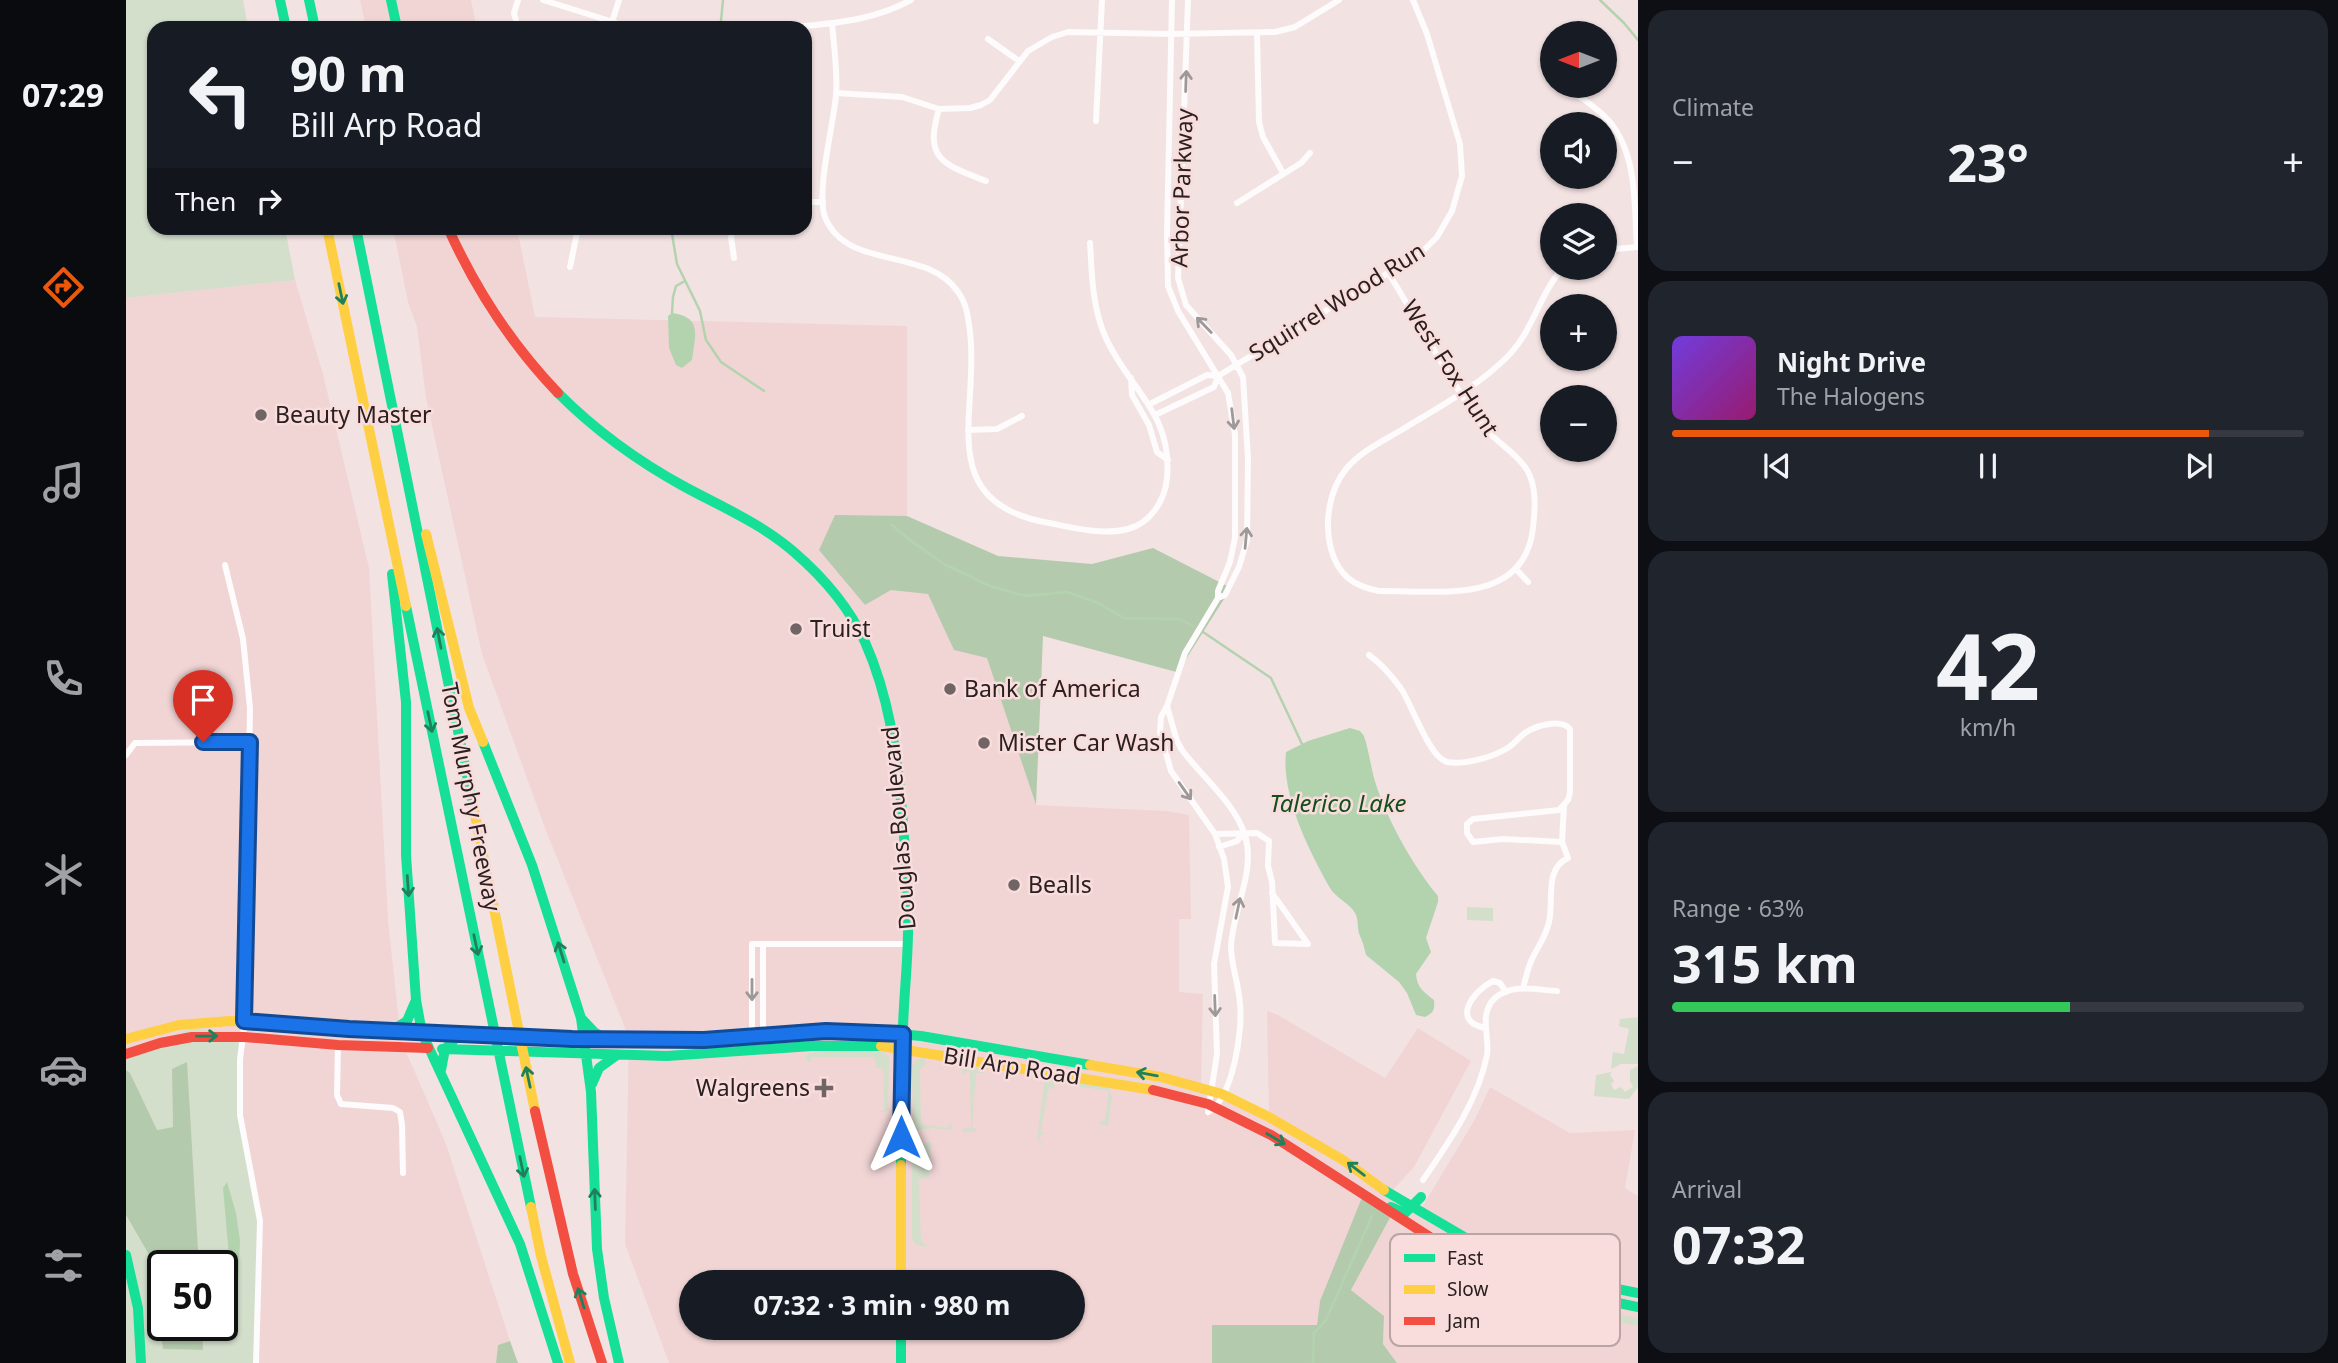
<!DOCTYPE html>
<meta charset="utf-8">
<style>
body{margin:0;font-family:"Noto Sans",sans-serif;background:#20242c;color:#f1f3f6;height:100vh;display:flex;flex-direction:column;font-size:26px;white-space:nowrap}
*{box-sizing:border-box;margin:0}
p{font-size:23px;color:#9ea1a6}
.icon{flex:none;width:38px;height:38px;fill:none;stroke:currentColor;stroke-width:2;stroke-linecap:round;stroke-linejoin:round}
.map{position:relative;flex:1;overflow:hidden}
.panel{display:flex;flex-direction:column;gap:10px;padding:10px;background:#0d0f14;width:700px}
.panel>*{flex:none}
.banner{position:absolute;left:21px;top:21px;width:665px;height:214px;border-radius:21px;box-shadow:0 2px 5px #0004;background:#171b24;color:#f1f3f6;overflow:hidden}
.needle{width:46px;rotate:270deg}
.tools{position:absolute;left:1414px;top:21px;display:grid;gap:14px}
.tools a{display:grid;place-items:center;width:77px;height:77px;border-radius:50%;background:#171b24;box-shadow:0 2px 5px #0004;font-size:35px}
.speed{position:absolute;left:21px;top:1250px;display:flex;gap:14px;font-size:35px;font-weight:700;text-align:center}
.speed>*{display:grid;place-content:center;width:91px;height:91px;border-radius:50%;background:#171b24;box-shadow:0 2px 5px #0004;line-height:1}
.speed .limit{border:4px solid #111;border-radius:10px;background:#fff;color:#111}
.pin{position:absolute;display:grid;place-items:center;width:60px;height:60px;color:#fff;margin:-72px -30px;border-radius:50% 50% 50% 0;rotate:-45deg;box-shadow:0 0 7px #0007}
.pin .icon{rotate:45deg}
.me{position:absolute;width:77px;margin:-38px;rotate:0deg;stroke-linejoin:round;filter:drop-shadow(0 0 5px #0008)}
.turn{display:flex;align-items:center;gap:24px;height:147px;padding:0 28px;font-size:32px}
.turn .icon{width:91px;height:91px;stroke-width:2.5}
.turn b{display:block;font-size:49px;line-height:60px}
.then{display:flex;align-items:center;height:66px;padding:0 28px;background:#0003;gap:14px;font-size:26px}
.big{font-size:52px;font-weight:700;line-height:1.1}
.panel .card{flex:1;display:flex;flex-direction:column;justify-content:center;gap:10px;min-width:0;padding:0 24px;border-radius:21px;background:#20242c}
.panel .dial{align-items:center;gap:0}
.dial b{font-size:91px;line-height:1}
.song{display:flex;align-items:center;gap:21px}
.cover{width:84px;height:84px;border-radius:10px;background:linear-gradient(135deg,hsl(260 70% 55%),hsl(320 70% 35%))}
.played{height:7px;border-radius:4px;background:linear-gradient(90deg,#ea580c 85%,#363941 85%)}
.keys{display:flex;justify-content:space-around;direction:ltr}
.heat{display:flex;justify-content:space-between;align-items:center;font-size:38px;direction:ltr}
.charge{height:10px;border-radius:5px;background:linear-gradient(90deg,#34c759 63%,#363941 0)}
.trip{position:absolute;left:553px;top:1270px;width:406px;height:70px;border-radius:35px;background:#171b24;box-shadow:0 2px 5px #0004;font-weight:700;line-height:70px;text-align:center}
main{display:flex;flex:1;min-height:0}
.menu{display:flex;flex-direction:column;width:126px;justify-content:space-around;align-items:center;background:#090b0e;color:#9ea1a6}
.menu .icon{width:49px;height:49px}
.menu .current{color:#ea580c}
.menu b{font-size:32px;color:#f1f3f6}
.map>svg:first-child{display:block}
.built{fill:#f1d5d5;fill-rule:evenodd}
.green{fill:#d3decb}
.forest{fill:#b4caad}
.water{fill:#b3d3af}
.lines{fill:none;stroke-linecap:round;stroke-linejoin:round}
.stream{stroke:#b3d3af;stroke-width:2.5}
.street{stroke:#fdfbfb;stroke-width:6}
.fast{stroke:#16e098;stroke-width:10}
.slow{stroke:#ffcf43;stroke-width:10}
.jam{stroke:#f24e42;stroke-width:10}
.oneway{stroke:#9e9898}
.oneway2{stroke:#20805c}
.route-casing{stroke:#114b97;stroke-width:18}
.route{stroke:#1a73e8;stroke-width:12}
.poi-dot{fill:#706464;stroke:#f9dcdc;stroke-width:2.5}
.labels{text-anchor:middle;stroke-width:5;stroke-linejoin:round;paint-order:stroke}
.street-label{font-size:23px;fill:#2a2020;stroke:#f9dcdc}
.poi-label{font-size:23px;fill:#2a2020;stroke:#f9dcdc;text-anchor:start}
.water-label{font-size:24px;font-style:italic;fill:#154e1d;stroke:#f9dcdc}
.key{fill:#f9dcdc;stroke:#bba4a4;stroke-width:2}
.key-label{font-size:19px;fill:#2a2020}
</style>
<main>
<nav class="menu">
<b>07:29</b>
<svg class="icon current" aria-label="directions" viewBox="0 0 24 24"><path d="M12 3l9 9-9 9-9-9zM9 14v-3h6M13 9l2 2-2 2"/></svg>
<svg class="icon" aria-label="music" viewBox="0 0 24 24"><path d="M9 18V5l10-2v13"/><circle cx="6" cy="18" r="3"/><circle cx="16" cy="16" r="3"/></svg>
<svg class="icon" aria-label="phone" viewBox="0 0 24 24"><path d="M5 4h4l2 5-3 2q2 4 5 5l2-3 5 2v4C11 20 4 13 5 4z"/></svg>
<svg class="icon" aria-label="climate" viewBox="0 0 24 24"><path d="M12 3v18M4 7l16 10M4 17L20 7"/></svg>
<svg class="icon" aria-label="car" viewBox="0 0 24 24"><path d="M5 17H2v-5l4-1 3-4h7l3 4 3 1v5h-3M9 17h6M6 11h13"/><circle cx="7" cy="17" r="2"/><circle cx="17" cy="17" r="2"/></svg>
<svg class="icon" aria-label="filters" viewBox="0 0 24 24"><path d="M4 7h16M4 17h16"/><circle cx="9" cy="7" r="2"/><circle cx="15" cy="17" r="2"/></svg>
</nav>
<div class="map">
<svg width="1512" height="1363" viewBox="0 0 1512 1363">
<rect width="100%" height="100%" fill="#f3e2e2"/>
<path class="built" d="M 234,0 L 345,0 L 351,28 L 240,28 Z
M 267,228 L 391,228 L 409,317 L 781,326 L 781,516 L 763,516 L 861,658 L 910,805 L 1041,811 L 1063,815 L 1065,919 L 1053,919 L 1053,992 L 1077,994 L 1075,1087 L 1143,1117 L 1141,1011 L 1152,1015 L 1259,1078 L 1292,1028 L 1345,1061 L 1288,1167 L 1264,1193 L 1293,1212 L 1348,1121 L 1364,1087 L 1444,1133 L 1509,1130 L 1499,1188 L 1512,1196 L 1512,1363 L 1271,1363 L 1257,1344 L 1258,1316 L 1225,1290 L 1266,1214 L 1194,1301 L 1191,1325 L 1087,1325 L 1086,1363 L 543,1363 L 499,1244 L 503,1038 L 419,828 L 356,654 L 300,398 L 291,327 L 282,302 ZM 565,1283 L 947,1283 L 947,1328 L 565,1328 Z
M 169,280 L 197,374 L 243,568 L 262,920 L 275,1040 L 320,1144 L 384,1341 L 372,1345 L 370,1363 L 130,1363 L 134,1221 L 0,1050 L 0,298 Z"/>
<path class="green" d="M 0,0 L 117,0 L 122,28 L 28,28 L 28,228 L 159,228 L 169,280 L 0,298 Z
M 1341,907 L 1367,908 L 1367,921 L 1341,920 Z
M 1512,1017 L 1512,1064 L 1495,1064 L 1485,1069 L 1487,1052 L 1498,1054 L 1503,1029 L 1493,1026 L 1494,1019 Z
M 66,1029 L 114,1032 L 114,1115 L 134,1221 L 130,1363 L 0,1363 L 0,1215 L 22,1253 L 37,1349 L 77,1350 L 76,1325 L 96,1325 L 96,1265 L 73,1265 L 61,1063 L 46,1069 L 47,1127 L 30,1130 L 4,1073 L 0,1070 L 0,1050 Z
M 723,1051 L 757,1052 L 763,1057 L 762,1109 L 759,1112 L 751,1112 L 758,1110 L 757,1069 L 749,1067 L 749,1057 L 686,1057 L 683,1063 L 679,1057 L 683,1053 Z
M 798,1057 L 800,1065 L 794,1069 L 795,1124 L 821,1128 L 825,1123 L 827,1127 L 824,1130 L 806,1128 L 789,1131 L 787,1128 L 786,1066 L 789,1061 Z
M 837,1064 L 859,1069 L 858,1073 L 850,1073 L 846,1128 L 851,1129 L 850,1132 L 837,1132 L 836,1129 L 845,1127 L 844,1071 L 836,1074 Z
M 1512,1066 L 1512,1087 L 1503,1099 L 1468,1096 L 1470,1075 L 1486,1072 L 1484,1075 L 1488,1081 L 1485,1084 L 1488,1090 L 1495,1087 L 1499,1092 L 1507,1087 L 1504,1081 L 1504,1070 Z
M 919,1077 L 982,1087 L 986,1096 L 982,1126 L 975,1125 L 973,1122 L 979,1121 L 983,1091 L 929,1083 L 928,1089 L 923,1088 L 922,1091 L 915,1131 L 918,1133 L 913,1137 L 916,1143 L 914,1143 L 911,1138 Z
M 805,1142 L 803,1177 L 793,1179 L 795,1241 L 801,1245 L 799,1247 L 789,1244 L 786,1239 L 786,1155 C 788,1145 796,1144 805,1142 Z
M 1444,1306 L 1512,1318 L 1512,1326 L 1437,1310 L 1435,1316 L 1435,1310 Z"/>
<path class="forest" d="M 709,515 L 781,516 L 872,556 L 966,564 L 1027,548 L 1105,588 L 1060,659 L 1054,673 L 917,636 L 910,805 L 861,658 L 828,650 L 802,594 L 765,590 L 739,605 L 693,550 Z
M 61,1062 L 73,1265 L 37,1265 L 37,1325 L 76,1325 L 77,1350 L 37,1349 L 22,1253 L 0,1215 L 0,1070 L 4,1073 L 31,1130 L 47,1127 L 46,1069 Z
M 1237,1195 L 1266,1214 L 1225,1290 L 1258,1316 L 1257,1344 L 1271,1363 L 1086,1363 L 1086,1325 L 1191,1325 L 1194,1301 Z
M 384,1341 L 392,1363 L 370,1363 L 372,1345 Z"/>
<path class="water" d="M 546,313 C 577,317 569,336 566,360 L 556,368 L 550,365 L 543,348 L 542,316 Z
M 1224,728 L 1234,731 L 1238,736 C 1242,748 1244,761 1247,774 C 1257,813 1286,865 1312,896 L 1312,902 L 1300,938 L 1305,952 L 1290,974 C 1291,988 1298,992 1308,1000 C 1309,1010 1307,1013 1299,1017 L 1290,1015 L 1281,993 L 1273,982 L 1240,955 C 1238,946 1237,943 1234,936 C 1230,927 1234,918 1227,910 C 1221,902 1209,897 1204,888 C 1183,851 1155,795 1160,752 L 1182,741 Z
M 101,1182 L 110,1213 L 114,1241 L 111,1309 L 107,1301 L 97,1188 Z"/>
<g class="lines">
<path class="stream" d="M 597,0 L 595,21 L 599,28
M 1474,0 L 1498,23 L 1512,40
M 545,228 L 551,264 L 574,311 L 580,340 L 595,362 L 638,391
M 546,313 L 547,297 L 550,286 L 559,281
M 766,525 L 784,540 L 818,564 L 864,586 L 900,596 L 941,592 L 970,602 L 998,618 L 1053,619 L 1067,626
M 1077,632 L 1145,678 L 1176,744
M 1187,1363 L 1188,1333 L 1200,1320 L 1246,1216"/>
<path class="street" d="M 417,0 L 506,28
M 1046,0 L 1041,233 L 1042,286 L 1052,311 L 1102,393 L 1109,435 L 1109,538 L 1104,562 L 1092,591 L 1092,598
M 486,22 L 493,0
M 706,23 C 708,47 712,73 710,96 C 707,126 690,192 699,217 C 720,271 801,246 832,292 C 841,304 842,317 844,332 C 854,410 807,500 918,522 C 944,527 975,536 1002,529 C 1025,523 1039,500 1041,478 C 1047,412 1002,389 979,336 C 966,306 966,275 964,243
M 392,28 L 388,13 L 392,0
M 660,28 C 705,23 744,22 785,0
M 1131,34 L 1133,122 L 1137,137 L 1157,173
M 862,39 L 893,61
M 1440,86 C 1454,98 1471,107 1483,121 C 1512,155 1508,205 1511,247
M 710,93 L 776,97 L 813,109 L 844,108 L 855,105 L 864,100 L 902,51 L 926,37 L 942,32 L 1045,34 L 1149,32 L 1169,27 L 1213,0
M 813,109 C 798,159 816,164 860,181
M 970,121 L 976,0
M 679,202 L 697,202
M 1111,203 L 1175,163 L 1184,153
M 608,228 L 605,237 L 608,258
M 1479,250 L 1512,247
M 444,267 L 452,228
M 1263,274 C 1294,324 1321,377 1356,425 C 1369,442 1390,452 1401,470 C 1411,487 1409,509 1407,528 C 1398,607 1310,590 1253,591 C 1227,586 1212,575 1205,549 C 1198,523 1203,490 1220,469 C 1235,451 1257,441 1277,429 C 1313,407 1351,387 1381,357 C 1407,332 1413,294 1437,268
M 1005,378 L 1006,395 L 1023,425 L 1031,452 L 1042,460
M 1024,404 L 1081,375 L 1092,376
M 1029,415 L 1088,387 L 1092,376 L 1295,253 L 1311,237 L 1326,211 L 1336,176 L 1334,144 L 1301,34 L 1287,0
M 842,430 L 871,429 L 896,416
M 99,565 L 117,639 L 124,708 L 119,1021 L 114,1059 L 114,1115 L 134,1221 L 130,1363
M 1390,569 L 1402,582
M 1243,655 C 1257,665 1266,676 1276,690 C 1286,706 1304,758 1321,762 C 1337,765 1364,758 1378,750 C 1387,746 1391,739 1399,733 C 1409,726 1434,718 1444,729 L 1444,793 L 1442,800 L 1433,810 L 1347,819 L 1341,824 L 1341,833 L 1347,842 L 1377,839 L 1436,842 L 1442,858 C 1418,869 1428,900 1423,922 C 1420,936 1413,945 1407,957 C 1402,966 1400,978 1397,988
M 1041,706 L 1051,741 L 1056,750 C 1076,777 1108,802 1119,835 C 1130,871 1107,909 1105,946 C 1105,966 1113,984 1114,1004 C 1117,1030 1107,1099 1082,1112 L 1091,1054 L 1088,964 L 1102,887 L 1098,859 L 1089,834 L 1045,771 L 1034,732 L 1035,717 L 1041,706 L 1059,653 L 1092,598 L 1099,595 L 1113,567 L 1121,540 L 1122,459 L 1117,377 L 1105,355 L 1060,305 L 1052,278 L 1062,0
M 0,755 L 9,743 L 124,742
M 1089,834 L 1131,833 L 1143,841 L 1142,866 L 1146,882 L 1149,943 L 1182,944 L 1146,893
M 1436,842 L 1438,805
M 1093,847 L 1111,841 L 1118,833
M 637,944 L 637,1035
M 1360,1028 C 1324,1022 1347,991 1367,981 L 1374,983 L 1380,992
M 626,1036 L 626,944 L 782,944
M 212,1045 L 211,1095 L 215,1104 L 267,1108 L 274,1112 L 276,1125 L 277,1173
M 1297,1180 C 1323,1142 1352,1101 1361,1055 C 1364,1036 1352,1014 1369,998 C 1386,983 1411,990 1431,991"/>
<path class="fast" d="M 154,0 L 160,28
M 183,0 L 189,28
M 265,0 L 271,28
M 230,228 L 347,805
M 432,393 C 469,430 513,462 559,487 C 596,507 636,524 668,552 C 697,577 723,607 739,642 C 763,696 771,754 776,812 C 779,847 782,882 782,917 C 783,954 778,991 777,1028 C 775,1073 775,1119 775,1165
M 266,574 L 280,702 L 280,855 L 290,1000 L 296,1033 L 394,1244 L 432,1363
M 280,606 L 405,1207
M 357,742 L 406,865 L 455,1018 L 465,1092 L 471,1249 L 478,1298 L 493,1363
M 455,1018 L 468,1032 L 482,1040
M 265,1031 L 281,1021 L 290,1000
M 333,1035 L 551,1041 L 680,1031 L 751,1032 L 795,1036 L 964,1065
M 316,1049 L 541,1056 L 686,1046 L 755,1046
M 315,1070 L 319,1049 L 333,1035
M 466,1084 L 473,1068 L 491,1055
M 1258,1190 L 1381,1262 L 1417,1274 L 1512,1293
M 1265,1207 L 1279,1213 L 1295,1197
M 1307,1239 L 1349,1266 L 1388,1281 L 1512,1307
M 0,1255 L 12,1308 L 15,1363
M 775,1328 L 775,1363"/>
<path class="slow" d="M 201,228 L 280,606
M 300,534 L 343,708 L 357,742
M 347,805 L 409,1111
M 0,1039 L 53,1025 L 104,1021 L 333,1035
M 755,1046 L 1027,1090
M 964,1065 L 1035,1077 L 1096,1094 L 1143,1117 L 1217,1160 L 1258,1190
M 775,1165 L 775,1283
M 405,1207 L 415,1256 L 444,1363"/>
<path class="jam" d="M 322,228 C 350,290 385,344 432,393
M 0,1054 L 34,1043 L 66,1037 L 118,1037 L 212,1045 L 302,1048
M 1027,1090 L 1082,1104 L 1145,1135 L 1307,1239
M 409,1111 L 447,1274 L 476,1363"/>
</g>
<defs><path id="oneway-shaft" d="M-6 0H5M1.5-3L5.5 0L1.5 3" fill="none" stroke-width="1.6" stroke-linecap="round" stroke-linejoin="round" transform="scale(1.75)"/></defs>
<g class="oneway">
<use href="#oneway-shaft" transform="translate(1060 81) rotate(-88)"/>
<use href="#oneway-shaft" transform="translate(1078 325) rotate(-134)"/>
<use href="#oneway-shaft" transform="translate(1107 419) rotate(83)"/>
<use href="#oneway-shaft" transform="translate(1120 538) rotate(-85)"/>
<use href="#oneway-shaft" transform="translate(1059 791) rotate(55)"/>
<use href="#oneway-shaft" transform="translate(1112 908) rotate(-78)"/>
<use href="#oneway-shaft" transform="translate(626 990) rotate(90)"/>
<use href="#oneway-shaft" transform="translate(1089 1006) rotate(88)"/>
</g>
<g class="oneway2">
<use href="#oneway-shaft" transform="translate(215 294) rotate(78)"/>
<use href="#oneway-shaft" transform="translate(313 638) rotate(-101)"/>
<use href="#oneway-shaft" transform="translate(304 722) rotate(78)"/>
<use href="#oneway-shaft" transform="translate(282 886) rotate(86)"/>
<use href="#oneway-shaft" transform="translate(350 945) rotate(78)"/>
<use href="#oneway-shaft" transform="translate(435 952) rotate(-107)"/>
<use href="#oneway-shaft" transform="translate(81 1036) rotate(-1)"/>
<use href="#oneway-shaft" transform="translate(1021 1074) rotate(-170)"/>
<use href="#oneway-shaft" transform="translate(402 1077) rotate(-102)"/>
<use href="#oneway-shaft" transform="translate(1150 1139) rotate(31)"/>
<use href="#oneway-shaft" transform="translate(396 1167) rotate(78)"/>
<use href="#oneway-shaft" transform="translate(1230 1169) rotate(-143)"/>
<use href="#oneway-shaft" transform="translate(469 1199) rotate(-92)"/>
<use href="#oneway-shaft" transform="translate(455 1298) rotate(-107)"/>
</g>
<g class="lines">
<defs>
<path id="route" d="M 77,742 L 124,742 L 118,1021 L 223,1029 L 446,1039 L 578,1040 L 700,1031 L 777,1034 L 775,1137"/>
</defs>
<use href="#route" class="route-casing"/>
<use href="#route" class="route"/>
</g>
<g class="poi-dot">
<circle cx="135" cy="415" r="7"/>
<circle cx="670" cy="629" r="7"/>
<circle cx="824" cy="689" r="7"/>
<circle cx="858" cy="743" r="7"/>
<circle cx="888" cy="885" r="7"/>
<path d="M694.5 1077.5h7v7h7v7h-7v7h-7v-7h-7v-7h7z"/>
</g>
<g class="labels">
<g class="street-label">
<text transform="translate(1056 188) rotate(-88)" y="8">Arbor Parkway</text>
<text transform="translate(1211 302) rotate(-32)" y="8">Squirrel Wood Run</text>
<text transform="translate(1324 368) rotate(57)" y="8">West Fox Hunt</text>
<text transform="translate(345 797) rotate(79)" y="8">Tom Murphy Freeway</text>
<text transform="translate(773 828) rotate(-95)" y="8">Douglas Boulevard</text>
<text transform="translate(886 1066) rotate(9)" y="8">Bill Arp Road</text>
</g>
<g class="poi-label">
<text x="149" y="423">Beauty Master</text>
<text x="684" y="637">Truist</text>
<text x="838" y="697">Bank of America</text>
<text x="872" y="751">Mister Car Wash</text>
<text x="902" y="893">Bealls</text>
<text x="684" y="1096" text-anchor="end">Walgreens</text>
</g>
<g class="water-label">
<text x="1212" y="812">Talerico Lake</text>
</g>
</g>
<rect x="1264" y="1234" width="230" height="112" rx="10" class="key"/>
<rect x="1278" y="1254" width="31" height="8" fill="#16e098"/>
<rect x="1278" y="1285" width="31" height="9" fill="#ffcf43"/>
<rect x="1278" y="1317" width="31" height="8" fill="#f24e42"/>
<g class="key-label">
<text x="1321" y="1265">Fast</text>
<text x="1321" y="1296">Slow</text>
<text x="1321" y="1328">Jam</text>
</g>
</svg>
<div class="tools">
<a><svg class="needle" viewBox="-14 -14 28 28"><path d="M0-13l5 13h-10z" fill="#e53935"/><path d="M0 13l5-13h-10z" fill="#9ea1a6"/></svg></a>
<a><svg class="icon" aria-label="sound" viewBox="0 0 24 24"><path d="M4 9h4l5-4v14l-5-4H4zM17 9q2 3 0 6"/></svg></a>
<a><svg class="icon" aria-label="layers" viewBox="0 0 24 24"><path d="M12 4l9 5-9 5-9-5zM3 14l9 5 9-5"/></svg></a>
<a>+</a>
<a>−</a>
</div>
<div class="speed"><div class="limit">50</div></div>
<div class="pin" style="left:77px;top:742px;background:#d93025"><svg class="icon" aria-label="arrive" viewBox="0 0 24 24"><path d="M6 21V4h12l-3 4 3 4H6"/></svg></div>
<svg class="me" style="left:775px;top:1137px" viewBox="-20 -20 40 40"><path d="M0-17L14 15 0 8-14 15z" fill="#1a73e8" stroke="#fff" stroke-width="4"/></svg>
<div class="trip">07:32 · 3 min · 980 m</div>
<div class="banner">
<div class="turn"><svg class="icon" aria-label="left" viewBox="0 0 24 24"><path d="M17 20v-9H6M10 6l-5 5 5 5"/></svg><div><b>90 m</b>Bill Arp Road</div></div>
<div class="then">Then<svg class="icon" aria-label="right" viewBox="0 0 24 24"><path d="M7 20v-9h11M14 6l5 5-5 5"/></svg></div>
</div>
</div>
<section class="panel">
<div class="card"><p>Climate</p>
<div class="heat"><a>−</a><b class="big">23°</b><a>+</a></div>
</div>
<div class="card">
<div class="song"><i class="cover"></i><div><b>Night Drive</b><p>The Halogens</p></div></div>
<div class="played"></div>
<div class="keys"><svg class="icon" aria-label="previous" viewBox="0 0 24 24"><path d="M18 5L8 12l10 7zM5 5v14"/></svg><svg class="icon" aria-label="pause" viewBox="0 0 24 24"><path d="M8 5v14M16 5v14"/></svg><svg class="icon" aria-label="next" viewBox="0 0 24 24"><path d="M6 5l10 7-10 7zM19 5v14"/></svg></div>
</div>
<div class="card dial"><b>42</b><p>km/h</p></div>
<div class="card"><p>Range · 63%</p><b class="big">315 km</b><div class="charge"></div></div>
<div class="card"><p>Arrival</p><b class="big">07:32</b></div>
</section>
</main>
